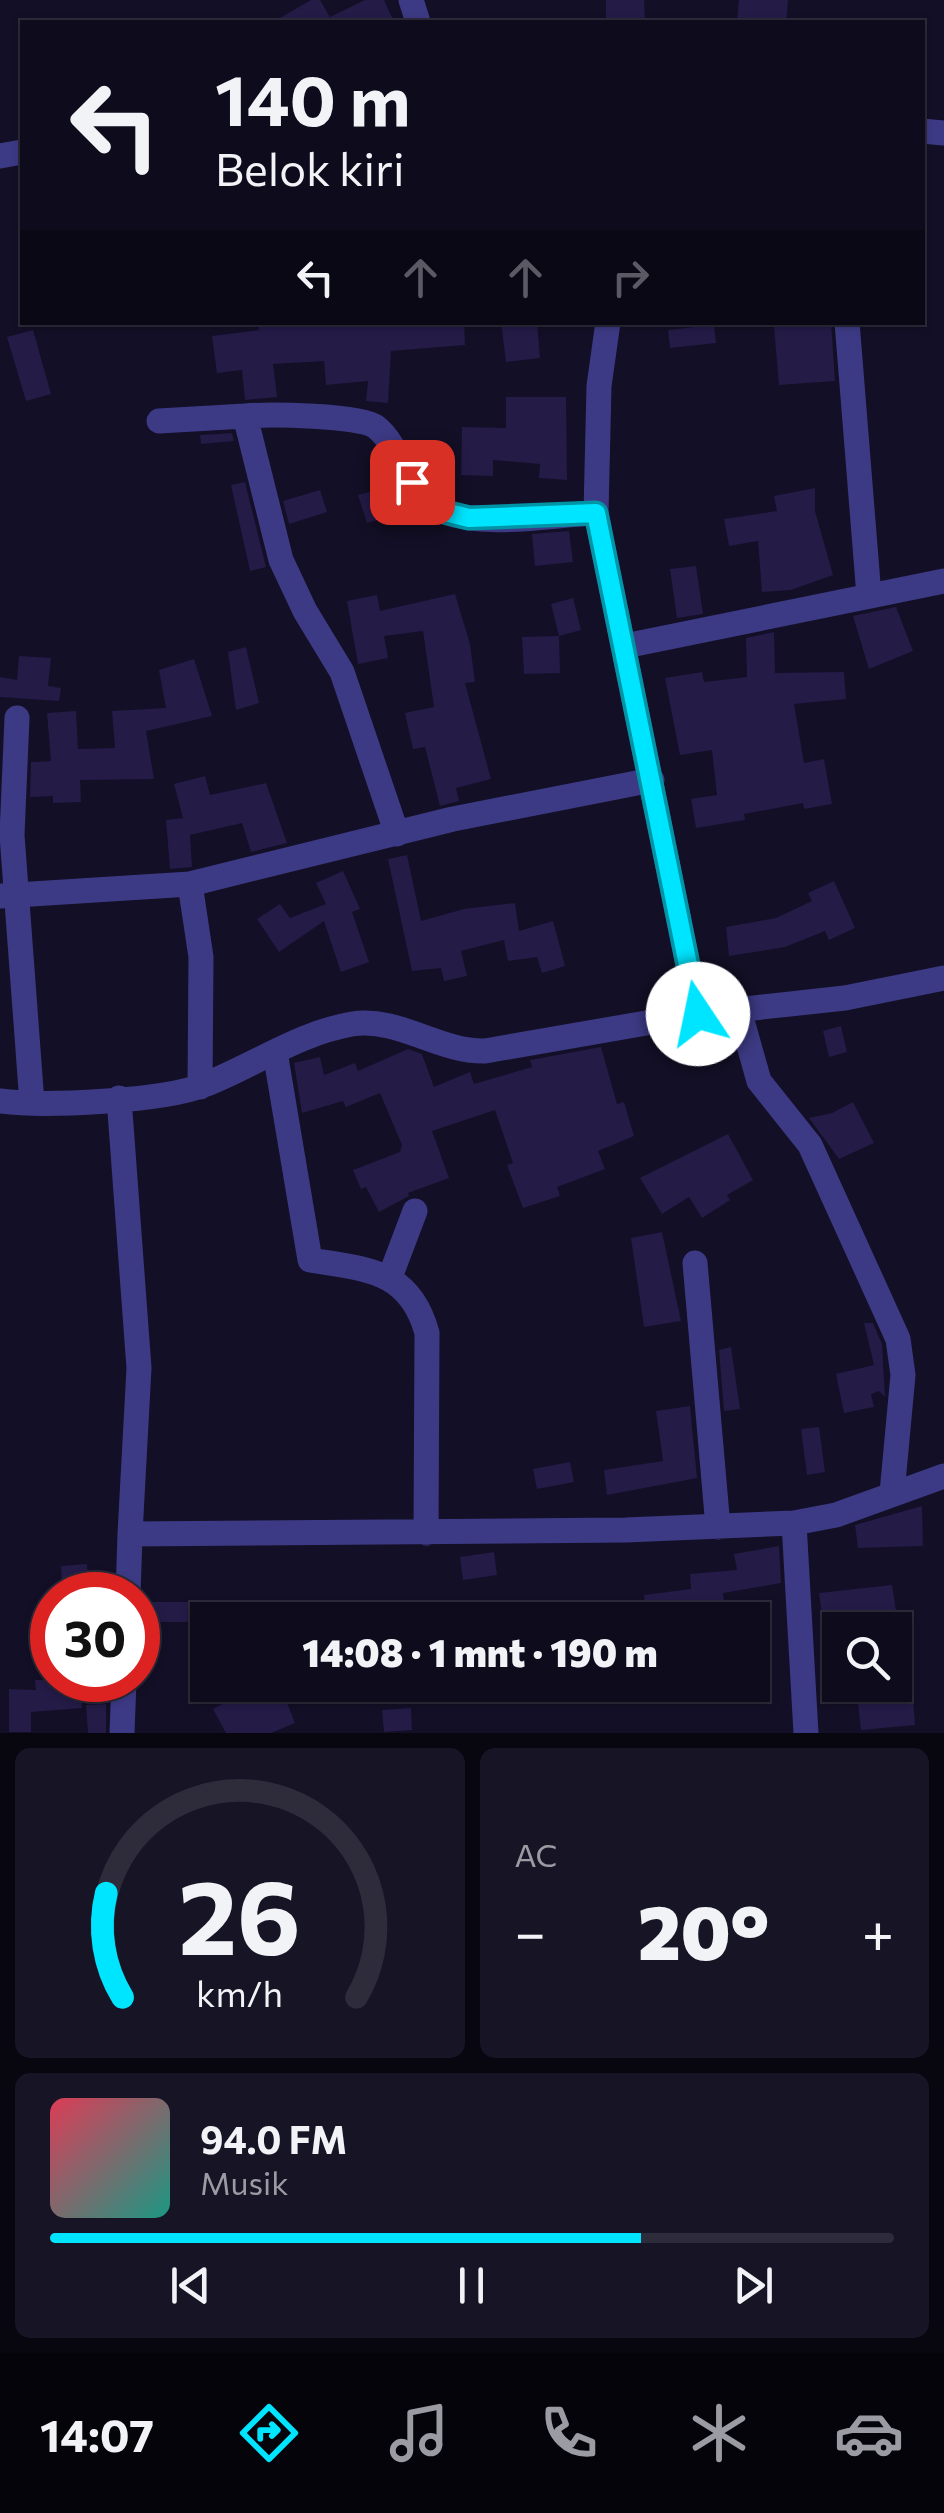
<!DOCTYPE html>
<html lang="id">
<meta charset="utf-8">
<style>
body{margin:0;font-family:Commissioner,sans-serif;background:#171425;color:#f1f3f6;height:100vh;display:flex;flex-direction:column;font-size:38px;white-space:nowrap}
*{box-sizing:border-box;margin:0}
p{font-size:32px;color:#9b9ba3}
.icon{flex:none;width:55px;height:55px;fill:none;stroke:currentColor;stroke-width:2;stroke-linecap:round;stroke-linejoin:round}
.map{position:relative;height:1733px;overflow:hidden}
.sheet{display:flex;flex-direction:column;gap:15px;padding:15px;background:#08060f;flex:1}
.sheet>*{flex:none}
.guide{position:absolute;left:20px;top:20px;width:905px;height:305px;border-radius:0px;box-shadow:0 2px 8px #0004,0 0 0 2px #2e2b3b;background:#0e0b1c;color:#f1f3f6;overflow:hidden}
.fabs{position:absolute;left:822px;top:1612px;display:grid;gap:20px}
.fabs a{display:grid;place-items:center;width:90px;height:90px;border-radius:0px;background:#0e0b1c;box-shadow:0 2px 8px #0004,0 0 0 2px #2e2b3b;font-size:50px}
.speed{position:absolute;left:30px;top:1572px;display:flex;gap:20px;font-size:50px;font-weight:700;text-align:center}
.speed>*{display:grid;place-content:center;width:130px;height:130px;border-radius:50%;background:#0e0b1c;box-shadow:0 2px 8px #0004,0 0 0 2px #2e2b3b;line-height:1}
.speed .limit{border:15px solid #d22;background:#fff;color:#111}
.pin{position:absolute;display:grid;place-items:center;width:85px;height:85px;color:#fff;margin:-42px;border-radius:20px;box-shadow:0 5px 15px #0006}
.me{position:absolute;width:110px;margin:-55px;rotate:349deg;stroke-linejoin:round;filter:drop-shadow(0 0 8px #0008)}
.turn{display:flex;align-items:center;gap:35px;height:210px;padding:0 30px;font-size:45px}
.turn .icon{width:130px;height:130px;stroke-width:2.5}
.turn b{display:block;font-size:70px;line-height:85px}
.lanes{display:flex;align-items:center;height:95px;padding:0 30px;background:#0003;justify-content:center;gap:50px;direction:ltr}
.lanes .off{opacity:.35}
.big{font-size:75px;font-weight:800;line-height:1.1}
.sheet .card{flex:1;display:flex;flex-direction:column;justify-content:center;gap:15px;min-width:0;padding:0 35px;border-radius:15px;background:#171425}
.sheet .dial{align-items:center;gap:0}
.dial svg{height:260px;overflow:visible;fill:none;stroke:#2e2b3b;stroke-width:7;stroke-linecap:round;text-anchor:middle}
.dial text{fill:#f1f3f6;stroke:none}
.song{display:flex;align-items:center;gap:30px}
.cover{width:120px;height:120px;border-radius:15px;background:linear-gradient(135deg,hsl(350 70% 55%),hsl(170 70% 35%))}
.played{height:10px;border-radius:5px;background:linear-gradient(90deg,#00e5ff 70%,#2e2b3b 70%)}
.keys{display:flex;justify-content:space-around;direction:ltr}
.heat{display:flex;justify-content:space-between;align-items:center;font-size:55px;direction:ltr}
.sheet .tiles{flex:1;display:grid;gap:15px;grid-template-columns:1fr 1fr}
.card:last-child{grid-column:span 2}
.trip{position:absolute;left:190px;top:1602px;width:580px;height:100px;border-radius:0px;background:#0e0b1c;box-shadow:0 2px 8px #0004,0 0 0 2px #2e2b3b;font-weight:800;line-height:100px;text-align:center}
.tab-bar{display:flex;height:160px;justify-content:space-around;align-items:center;background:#06040b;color:#9b9ba3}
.tab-bar .icon{width:70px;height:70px}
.tab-bar .on{color:#00e5ff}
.tab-bar b{font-size:45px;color:#f1f3f6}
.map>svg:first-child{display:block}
.building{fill:#241b47}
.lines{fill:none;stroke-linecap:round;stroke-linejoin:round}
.minor{stroke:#3d3a85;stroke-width:25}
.route-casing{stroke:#0095a6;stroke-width:25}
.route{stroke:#00e5ff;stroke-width:18}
</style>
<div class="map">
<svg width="944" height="1733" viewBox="0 0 944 1733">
<rect width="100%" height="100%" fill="#130f26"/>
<path class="building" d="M 311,0 L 320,0 L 330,17 L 365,0 L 384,0 L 394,22 L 273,22 Z
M 606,0 L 644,0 L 645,22 L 606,22 Z
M 739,0 L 788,0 L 786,22 L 737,22 Z
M 308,322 L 464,322 L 465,345 L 391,351 L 388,403 L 366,401 L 368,381 L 326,385 L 324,361 L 273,364 L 277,397 L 245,400 L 242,370 L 217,373 L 212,336 L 259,330 L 259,326 Z
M 501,322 L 537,322 L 540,358 L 506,362 Z
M 805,322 L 831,322 L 835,381 L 779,385 L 774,327 Z
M 714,325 L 716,343 L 670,348 L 668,330 Z
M 33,330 L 51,394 L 26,401 L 7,337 Z
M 506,397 L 566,397 L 567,480 L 539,478 L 540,464 L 493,460 L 493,476 L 461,475 L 462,427 L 506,428 Z
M 232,433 L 234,441 L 201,444 L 200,435 Z
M 245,482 L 266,567 L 250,571 L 231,485 Z
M 393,486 L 400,514 L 367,523 L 358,495 Z
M 815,488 L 815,511 L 833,575 L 791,590 L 762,592 L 758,541 L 729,546 L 724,519 L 777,511 L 774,496 Z
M 320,490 L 327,512 L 289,524 L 283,501 Z
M 569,531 L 573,562 L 535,566 L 532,534 Z
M 696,566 L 703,614 L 677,618 L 670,569 Z
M 455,594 L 470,644 L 475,682 L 465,683 L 491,779 L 456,788 L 459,801 L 440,806 L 425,747 L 413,749 L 405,713 L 434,707 L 423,631 L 384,636 L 388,658 L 358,664 L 347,601 L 377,595 L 380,611 Z
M 573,598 L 581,630 L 559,636 L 551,604 Z
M 896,607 L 913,651 L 869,669 L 853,616 Z
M 774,632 L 775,673 L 844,672 L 846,699 L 794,704 L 804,763 L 824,759 L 832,804 L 804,809 L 803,803 L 744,814 L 745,820 L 696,828 L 691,799 L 717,795 L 712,750 L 680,755 L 665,678 L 702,672 L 704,682 L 747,677 L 746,638 Z
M 559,636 L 560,673 L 524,674 L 522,637 Z
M 246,647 L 259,703 L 236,710 L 228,652 Z
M 19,656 L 51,658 L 48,686 L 61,688 L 59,701 L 0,697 L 0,677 L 17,680 Z
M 194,659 L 212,716 L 146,731 L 154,779 L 80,780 L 81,802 L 53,803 L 53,796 L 30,797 L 31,762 L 51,761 L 47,713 L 76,711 L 78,749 L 115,748 L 112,711 L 166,708 L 159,670 Z
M 205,776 L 210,795 L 266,783 L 287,843 L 251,852 L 242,823 L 190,835 L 192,867 L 170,869 L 166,820 L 183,818 L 174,784 Z
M 407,855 L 421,921 L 464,909 L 515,903 L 519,931 L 553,921 L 565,966 L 542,973 L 537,957 L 508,961 L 504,940 L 461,951 L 467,976 L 444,981 L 441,968 L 412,971 L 388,859 Z
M 343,871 L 360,909 L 352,912 L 369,962 L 341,972 L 324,921 L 279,952 L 257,919 L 280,904 L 290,918 L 326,904 L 316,883 Z
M 834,881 L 855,928 L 829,940 L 825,931 L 785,947 L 729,956 L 726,927 L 776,918 L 812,901 L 808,893 Z
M 841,1026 L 847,1052 L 829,1057 L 823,1031 Z
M 601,1047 L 617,1104 L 624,1102 L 634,1136 L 598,1151 L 605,1169 L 557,1187 L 560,1196 L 523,1208 L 507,1165 L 513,1163 L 495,1110 L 432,1131 L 449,1178 L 408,1193 L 409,1196 L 379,1212 L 366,1187 L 361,1189 L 353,1170 L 400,1152 L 402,1145 L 380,1093 L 346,1107 L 343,1101 L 302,1113 L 294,1063 L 320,1057 L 324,1075 L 355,1063 L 358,1071 L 408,1049 L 422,1054 L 434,1087 L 470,1072 L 474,1084 L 532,1067 L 530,1060 Z
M 853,1102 L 874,1143 L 839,1159 L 809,1118 L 832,1113 Z
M 728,1134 L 753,1180 L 727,1195 L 730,1200 L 702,1218 L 689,1197 L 662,1214 L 640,1178 Z
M 662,1232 L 681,1321 L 644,1327 L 631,1238 Z
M 864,1323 L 873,1323 L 882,1344 L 885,1397 L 879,1391 L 871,1394 L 874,1407 L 844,1413 L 836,1374 L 874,1365 Z
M 731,1347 L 740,1409 L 724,1411 L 719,1350 Z
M 690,1406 L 697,1478 L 607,1495 L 604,1470 L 663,1461 L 656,1411 Z
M 819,1427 L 825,1472 L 807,1475 L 801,1429 Z
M 570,1462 L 574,1482 L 537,1489 L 533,1469 Z
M 922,1506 L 923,1546 L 858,1548 L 855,1525 Z
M 779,1546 L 781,1583 L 723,1593 L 726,1620 L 647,1620 L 644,1595 L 691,1589 L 690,1574 L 737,1570 L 734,1554 Z
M 494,1552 L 497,1575 L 463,1580 L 460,1557 Z
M 87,1564 L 89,1595 L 62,1595 L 61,1566 Z
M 892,1585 L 899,1630 L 856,1630 L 853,1612 L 822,1615 L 819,1593 Z
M 152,1602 L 189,1602 L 189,1622 L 152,1622 Z
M 35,1680 L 60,1680 L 60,1688 L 80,1686 L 82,1708 L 31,1712 L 31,1732 L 9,1732 L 9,1689 L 36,1690 Z
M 259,1685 L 280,1685 L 295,1723 L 271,1733 L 226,1733 L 213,1709 Z
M 856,1685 L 912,1685 L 915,1725 L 861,1730 Z
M 106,1704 L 106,1733 L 88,1733 L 86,1705 Z
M 411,1708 L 412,1730 L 384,1732 L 382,1710 Z"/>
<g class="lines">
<path class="minor" d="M 411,0 L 418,22
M 922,131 L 944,133
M 0,156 L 22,152
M 608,322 L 599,386 L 596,513 L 698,1014
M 847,322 L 869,596
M 159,421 L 245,416
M 625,646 L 944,581
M 17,718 L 12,835 L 32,1103
M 397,834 L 342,672 L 305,611 L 281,560 L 245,416 C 269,414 360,415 376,427 C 403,448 408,499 441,511 C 487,528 549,515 596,513
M 190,884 L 201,957 L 200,1087
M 0,896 L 190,884 L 453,819 L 652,780
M 739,1010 L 759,1081 L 810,1145 L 898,1339 L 903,1375 L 892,1493
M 275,1052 L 310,1260 C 367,1269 410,1270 427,1333 L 426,1533
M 119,1098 L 139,1368 L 130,1534 L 626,1530 L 794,1523 L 806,1733
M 0,1101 C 44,1107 164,1101 204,1085 C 253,1066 299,1033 352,1024 C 400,1017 438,1052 485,1051 L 698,1014 L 845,998 L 944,978
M 695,1263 L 718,1527
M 390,1277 L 415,1211
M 794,1523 L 836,1515 L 944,1476
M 128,1595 L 130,1534
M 122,1733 L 124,1680"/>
</g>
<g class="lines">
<defs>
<path id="route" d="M 412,482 L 437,510 L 469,518 L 596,513 L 698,1014"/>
</defs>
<use href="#route" class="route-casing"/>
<use href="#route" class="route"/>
</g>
</svg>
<div class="fabs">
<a><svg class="icon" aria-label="search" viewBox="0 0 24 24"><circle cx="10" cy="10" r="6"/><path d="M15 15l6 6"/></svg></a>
</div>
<div class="speed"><div class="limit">30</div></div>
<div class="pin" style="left:412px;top:482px;background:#d93025"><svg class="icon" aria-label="arrive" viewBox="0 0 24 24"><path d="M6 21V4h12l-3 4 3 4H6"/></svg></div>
<svg class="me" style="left:698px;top:1014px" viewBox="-20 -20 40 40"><circle r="19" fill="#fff"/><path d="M0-13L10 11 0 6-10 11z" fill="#00e5ff"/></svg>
<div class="trip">14:08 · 1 mnt · 190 m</div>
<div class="guide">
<div class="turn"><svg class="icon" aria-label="left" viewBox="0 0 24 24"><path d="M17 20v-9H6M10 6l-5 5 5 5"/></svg><div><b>140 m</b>Belok kiri</div></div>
<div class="lanes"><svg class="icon" aria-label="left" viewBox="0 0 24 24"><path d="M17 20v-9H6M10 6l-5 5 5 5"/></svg><svg class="icon off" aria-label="ahead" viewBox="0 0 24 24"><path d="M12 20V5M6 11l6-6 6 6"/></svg><svg class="icon off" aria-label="ahead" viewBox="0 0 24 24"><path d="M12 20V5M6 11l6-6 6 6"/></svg><svg class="icon off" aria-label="right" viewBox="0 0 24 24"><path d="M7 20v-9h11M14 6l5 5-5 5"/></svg></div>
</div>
</div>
<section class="sheet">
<div class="tiles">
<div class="card dial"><svg viewBox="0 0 100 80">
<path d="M14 69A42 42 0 1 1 86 69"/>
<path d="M14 69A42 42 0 0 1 9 37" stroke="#00e5ff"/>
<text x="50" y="56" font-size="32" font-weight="700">26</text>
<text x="50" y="72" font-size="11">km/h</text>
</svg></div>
<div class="card"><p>AC</p>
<div class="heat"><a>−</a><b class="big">20°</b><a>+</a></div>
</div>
<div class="card">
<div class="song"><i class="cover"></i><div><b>94.0 FM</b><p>Musik</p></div></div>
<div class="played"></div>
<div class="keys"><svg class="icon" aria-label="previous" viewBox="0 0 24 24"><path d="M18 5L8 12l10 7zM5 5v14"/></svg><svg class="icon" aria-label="pause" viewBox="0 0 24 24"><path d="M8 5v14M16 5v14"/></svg><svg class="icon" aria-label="next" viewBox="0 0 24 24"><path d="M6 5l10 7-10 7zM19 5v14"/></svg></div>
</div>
</div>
</section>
<nav class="tab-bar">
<b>14:07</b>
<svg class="icon on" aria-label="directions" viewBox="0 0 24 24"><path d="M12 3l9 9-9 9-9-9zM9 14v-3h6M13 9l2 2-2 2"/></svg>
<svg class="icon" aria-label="music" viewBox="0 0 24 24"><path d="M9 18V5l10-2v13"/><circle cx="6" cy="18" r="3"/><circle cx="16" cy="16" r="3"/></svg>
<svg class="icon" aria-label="phone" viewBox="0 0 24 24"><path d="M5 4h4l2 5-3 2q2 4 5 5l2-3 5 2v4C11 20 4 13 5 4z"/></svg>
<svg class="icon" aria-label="climate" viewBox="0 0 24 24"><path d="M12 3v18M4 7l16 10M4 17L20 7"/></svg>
<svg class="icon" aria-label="car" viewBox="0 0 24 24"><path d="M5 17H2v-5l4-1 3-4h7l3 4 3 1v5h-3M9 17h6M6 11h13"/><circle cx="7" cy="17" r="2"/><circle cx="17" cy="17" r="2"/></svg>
</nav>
